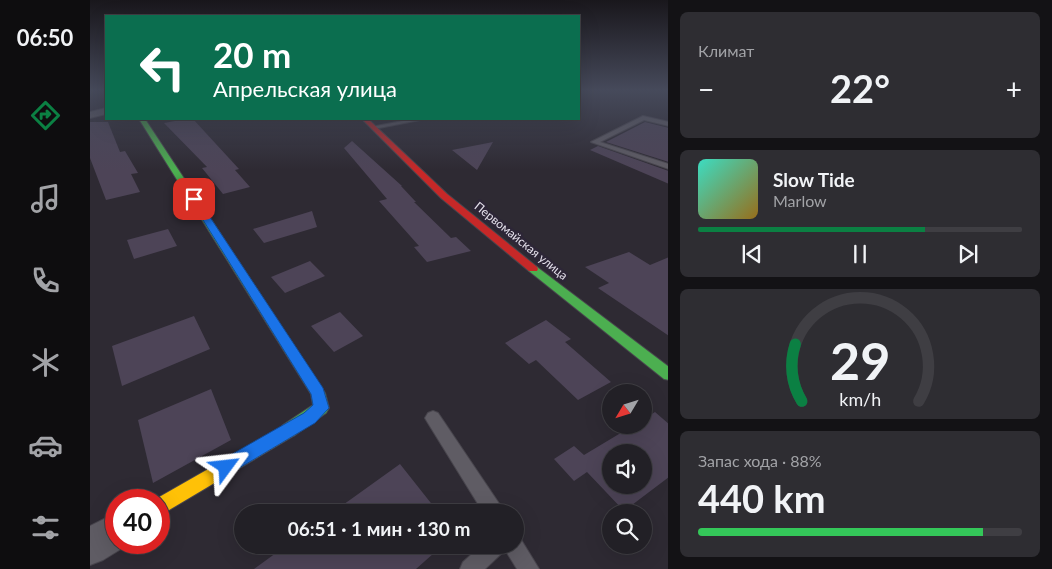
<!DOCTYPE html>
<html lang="ru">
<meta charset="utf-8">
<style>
body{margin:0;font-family:Lato,sans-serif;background:#2e2d32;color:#f1f3f6;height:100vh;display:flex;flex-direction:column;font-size:19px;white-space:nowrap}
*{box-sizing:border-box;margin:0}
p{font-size:16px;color:#a2a3a7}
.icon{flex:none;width:28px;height:28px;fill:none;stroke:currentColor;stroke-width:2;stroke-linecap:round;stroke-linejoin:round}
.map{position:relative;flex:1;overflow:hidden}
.side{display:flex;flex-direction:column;gap:12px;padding:12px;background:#131215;width:384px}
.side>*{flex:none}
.guide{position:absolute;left:15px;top:15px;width:475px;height:105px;border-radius:0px;box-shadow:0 5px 20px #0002,0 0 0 1px #3f3e43;background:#0b6e4f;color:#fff;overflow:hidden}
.needle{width:32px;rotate:232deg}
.fabs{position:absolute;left:512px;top:384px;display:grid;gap:10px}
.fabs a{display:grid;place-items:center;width:50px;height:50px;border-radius:50%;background:#222026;box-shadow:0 5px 20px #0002,0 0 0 1px #3f3e43;font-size:25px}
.speed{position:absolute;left:15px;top:489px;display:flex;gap:10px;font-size:25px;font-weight:700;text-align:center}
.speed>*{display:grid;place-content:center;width:65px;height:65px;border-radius:50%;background:#222026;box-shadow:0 5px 20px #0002,0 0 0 1px #3f3e43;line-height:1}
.speed .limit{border:8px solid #d22;background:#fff;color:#111}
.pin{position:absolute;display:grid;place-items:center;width:42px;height:42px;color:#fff;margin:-21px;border-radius:10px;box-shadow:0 2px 8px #0006}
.me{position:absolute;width:55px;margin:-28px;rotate:60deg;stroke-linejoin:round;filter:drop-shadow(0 0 4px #0008)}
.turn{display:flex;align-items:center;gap:18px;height:105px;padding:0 25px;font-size:22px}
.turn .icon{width:65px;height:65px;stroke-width:2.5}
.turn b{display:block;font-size:35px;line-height:42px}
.big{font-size:38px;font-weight:700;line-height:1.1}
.side .tile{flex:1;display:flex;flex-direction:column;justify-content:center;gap:8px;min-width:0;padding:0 18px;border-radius:8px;background:#2e2d32}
.side .dial{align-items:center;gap:0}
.dial svg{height:130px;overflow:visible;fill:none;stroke:#3f3e43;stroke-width:7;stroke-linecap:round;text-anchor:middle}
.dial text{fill:#f1f3f6;stroke:none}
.song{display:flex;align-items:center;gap:15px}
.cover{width:60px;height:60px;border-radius:8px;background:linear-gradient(135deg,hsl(170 70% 55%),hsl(40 70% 35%))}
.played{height:5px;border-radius:2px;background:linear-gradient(90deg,#0b8043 70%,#3f3e43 70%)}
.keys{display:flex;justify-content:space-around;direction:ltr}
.heat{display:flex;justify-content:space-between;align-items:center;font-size:28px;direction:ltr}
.charge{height:8px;border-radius:4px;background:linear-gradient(90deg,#34c759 88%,#3f3e43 0)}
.trip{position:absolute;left:144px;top:504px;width:290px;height:50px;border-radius:25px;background:#222026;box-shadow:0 5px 20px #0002,0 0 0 1px #3f3e43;font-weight:700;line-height:50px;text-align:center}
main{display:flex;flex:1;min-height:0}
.dock{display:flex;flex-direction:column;width:90px;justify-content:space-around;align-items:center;background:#0e0d0f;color:#a2a3a7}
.dock .icon{width:35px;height:35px}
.dock .selected{color:#0b8043}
.dock b{font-size:22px;color:#f1f3f6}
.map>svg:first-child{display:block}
.building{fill:#4d4457;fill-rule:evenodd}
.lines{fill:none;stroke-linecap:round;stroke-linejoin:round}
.lane-casing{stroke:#48454d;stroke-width:2}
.street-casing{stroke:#48454d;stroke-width:2}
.fast-casing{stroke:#48454d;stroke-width:2}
.slow-casing{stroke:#48454d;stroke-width:2}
.jam-casing{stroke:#48454d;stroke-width:2}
.lane{fill:#5f5c64;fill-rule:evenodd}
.street{fill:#5f5c64;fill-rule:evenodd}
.fast{fill:#4caf50;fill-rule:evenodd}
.slow{fill:#ffc107;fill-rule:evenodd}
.jam{fill:#c62828;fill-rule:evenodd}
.route{fill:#1a73e8;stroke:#114b97}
.labels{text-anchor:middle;stroke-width:5;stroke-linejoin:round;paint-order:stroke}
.street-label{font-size:12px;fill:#e5e1ec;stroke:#2d2637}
</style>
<main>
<nav class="dock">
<b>06:50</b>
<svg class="icon selected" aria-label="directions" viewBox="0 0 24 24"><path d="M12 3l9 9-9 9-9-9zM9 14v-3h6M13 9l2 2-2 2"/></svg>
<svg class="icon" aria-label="music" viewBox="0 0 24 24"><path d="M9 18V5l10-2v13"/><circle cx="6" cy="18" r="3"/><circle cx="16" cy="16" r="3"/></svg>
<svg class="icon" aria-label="phone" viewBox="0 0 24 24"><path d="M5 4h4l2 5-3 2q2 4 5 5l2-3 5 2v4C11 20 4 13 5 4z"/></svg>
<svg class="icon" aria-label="climate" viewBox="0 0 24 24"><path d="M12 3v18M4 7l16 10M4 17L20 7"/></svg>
<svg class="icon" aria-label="car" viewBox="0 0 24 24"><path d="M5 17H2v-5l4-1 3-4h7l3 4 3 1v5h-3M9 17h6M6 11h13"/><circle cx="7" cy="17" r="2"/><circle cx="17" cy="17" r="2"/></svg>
<svg class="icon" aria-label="filters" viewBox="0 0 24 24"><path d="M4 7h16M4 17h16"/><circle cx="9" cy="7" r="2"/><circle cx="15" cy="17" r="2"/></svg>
</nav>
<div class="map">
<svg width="579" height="569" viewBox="0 0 579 569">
<rect width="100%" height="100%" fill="#2e2a33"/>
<path class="building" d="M 96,119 L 103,119 L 149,169 L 145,170 L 160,187 L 133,194 L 112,168 L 117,167 L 74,123 Z
M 0,122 L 18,122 L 30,152 L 35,151 L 48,173 L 41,174 L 50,192 L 16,200 L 0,158 Z
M 555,122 L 579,128 L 579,162 L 516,142 Z
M 262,141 L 312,186 L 311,186 L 326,202 L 324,202 L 361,238 L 366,237 L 381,251 L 337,262 L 324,247 L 329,246 L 289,201 L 297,199 L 254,148 Z
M 403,142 L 387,170 L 362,150 Z
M 508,146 L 579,171 L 579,184 L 500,150 Z
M 222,211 L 227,227 L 174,243 L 163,229 Z
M 78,229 L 87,246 L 44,259 L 37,240 Z
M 539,252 L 560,265 L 579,257 L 579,336 L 508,288 L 519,283 L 495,267 Z
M 220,261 L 235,276 L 195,293 L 181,277 Z
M 250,312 L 273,336 L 244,352 L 221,326 Z
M 104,316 L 120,349 L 32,386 L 22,346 Z
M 456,320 L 481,339 L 475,342 L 521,382 L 488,400 L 446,360 L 439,364 L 415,343 Z
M 121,389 L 141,440 L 63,483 L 48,420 Z
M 565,412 L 579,424 L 579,477 L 534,511 L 497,472 L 484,481 L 464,459 L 484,446 L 494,455 L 544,425 L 554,425 L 554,419 ZM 521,452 L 554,452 L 554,485 L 521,485 Z
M 310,464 L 348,512 L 243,512 L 264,497 Z
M 197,545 L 353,545 L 326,569 L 164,569 Z"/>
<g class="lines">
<defs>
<path id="lane" d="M 553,116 L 579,122 L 579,126 L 554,120 L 510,142 L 579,164 L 579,169 L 501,142 Z
M 323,119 L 335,119 L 284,129 L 281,127 Z
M 343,411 L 348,413 L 410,505 L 412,512 L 393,512 L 338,423 L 335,418 L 338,413 Z
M 425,536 L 430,538 L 449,569 L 427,569 L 414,548 L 413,552 L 395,569 L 370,569 L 373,562 L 392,545 L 425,545 Z"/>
<path id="street" d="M 16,108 L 16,114 L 0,118 L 0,112 Z
M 26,513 L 26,542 L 39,544 L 13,560 L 0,565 L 0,526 Z"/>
<path id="fast" d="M 49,119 L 55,119 L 235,393 L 239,408 L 236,413 L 205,435 L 199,437 L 193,435 L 191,430 L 193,425 L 223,405 L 221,394 Z
M 443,266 L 447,267 L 579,367 L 579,380 L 574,379 L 439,271 L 438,269 L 439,267 Z"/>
<path id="slow" d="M 199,423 L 205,425 L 207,430 L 205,435 L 69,516 L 69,500 L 64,500 Z"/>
<path id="jam" d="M 272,119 L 278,119 L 357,194 L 447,267 L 448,269 L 447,271 L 439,271 L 351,198 Z"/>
</defs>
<use href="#lane" class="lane-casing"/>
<use href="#street" class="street-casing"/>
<use href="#fast" class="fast-casing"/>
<use href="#slow" class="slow-casing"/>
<use href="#jam" class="jam-casing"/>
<use href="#lane" class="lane"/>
<use href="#street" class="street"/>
<use href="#fast" class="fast"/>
<use href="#slow" class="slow"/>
<use href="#jam" class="jam"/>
</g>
<linearGradient id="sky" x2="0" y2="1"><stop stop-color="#19171c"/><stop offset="0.53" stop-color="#464a5b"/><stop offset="1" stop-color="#464a5b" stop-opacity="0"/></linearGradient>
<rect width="579" height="170" fill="url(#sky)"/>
<path class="route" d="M 104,197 L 108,199 L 233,388 L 239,408 L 225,423 L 136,476 L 130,473 L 127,467 L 130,461 L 214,413 L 223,405 L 221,394 L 100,199 Z"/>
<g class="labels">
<g class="street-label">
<text transform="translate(431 241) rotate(39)" y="4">Первомайская улица</text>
</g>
</g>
</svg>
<div class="fabs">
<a><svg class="needle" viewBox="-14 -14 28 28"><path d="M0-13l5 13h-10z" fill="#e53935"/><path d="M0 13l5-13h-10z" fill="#a2a3a7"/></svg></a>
<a><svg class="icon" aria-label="sound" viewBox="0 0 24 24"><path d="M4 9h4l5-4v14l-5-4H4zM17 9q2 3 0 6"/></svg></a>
<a><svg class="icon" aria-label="search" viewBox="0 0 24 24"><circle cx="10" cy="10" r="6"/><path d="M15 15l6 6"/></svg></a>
</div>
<div class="speed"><div class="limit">40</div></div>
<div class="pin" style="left:104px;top:199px;background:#d93025"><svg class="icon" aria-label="arrive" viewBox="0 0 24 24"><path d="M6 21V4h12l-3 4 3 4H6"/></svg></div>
<svg class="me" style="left:136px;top:467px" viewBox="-20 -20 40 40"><path d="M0-17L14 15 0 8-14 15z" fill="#1a73e8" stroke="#fff" stroke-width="4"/></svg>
<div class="trip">06:51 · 1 мин · 130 m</div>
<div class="guide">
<div class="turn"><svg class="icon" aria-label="left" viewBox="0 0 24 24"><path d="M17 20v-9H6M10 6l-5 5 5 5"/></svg><div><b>20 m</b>Апрельская улица</div></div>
</div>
</div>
<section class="side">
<div class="tile"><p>Климат</p>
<div class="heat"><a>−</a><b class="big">22°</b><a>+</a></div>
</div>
<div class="tile">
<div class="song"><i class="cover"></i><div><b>Slow Tide</b><p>Marlow</p></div></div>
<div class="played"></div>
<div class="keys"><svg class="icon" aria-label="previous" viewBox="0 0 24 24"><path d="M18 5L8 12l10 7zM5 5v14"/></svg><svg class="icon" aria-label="pause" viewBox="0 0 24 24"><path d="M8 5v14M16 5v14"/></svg><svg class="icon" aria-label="next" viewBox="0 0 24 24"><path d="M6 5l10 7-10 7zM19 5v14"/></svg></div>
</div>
<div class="tile dial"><svg viewBox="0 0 100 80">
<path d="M14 69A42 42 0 1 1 86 69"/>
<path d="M14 69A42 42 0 0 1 10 34" stroke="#0b8043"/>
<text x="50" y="56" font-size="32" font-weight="700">29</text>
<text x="50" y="72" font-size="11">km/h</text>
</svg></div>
<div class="tile"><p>Запас хода · 88%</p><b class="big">440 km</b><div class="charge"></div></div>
</section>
</main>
